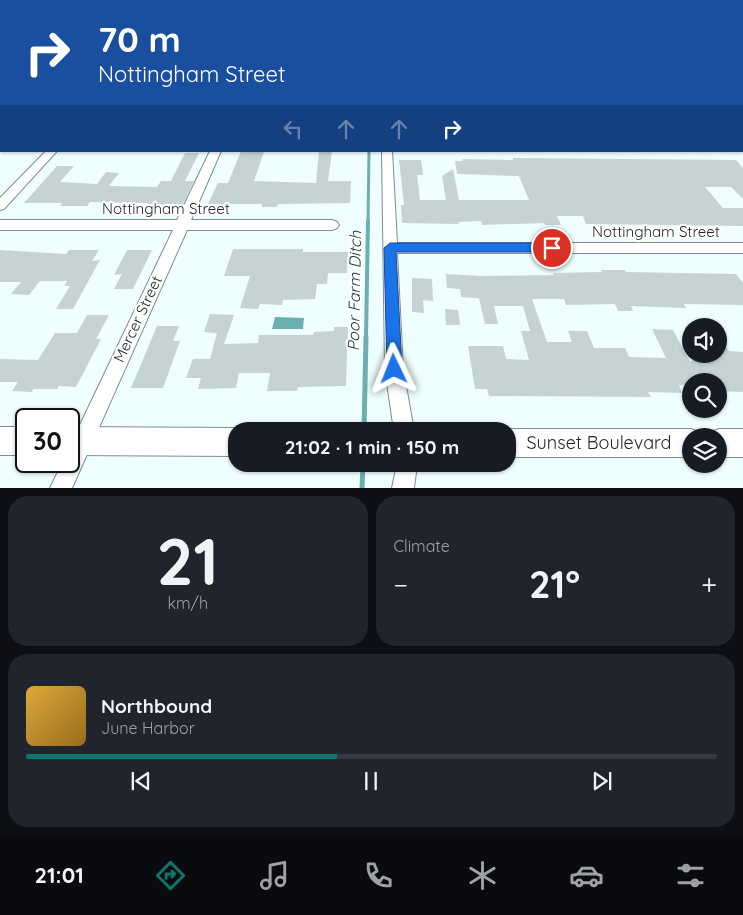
<!DOCTYPE html>
<meta charset="utf-8">
<style>
body{margin:0;font-family:Quicksand,sans-serif;background:#20242c;color:#f1f3f6;height:100vh;display:flex;flex-direction:column;font-size:19px;white-space:nowrap}
*{box-sizing:border-box;margin:0}
p{font-size:16px;color:#9ea1a6}
.icon{flex:none;width:28px;height:28px;fill:none;stroke:currentColor;stroke-width:2;stroke-linecap:round;stroke-linejoin:round}
.map{position:relative;height:488px;overflow:hidden}
.sheet{display:flex;flex-direction:column;gap:8px;padding:8px;background:#0d0f14;flex:1}
.sheet>*{flex:none}
.hud{position:absolute;left:0px;top:0px;width:744px;height:152px;box-shadow:0 1px 4px #0004;background:#1a4fa0;color:#fff;overflow:hidden}
.tools{position:absolute;left:682px;top:318px;display:grid;gap:10px}
.tools a{display:grid;place-items:center;width:45px;height:45px;border-radius:50%;background:#171b24;box-shadow:0 1px 4px #0004;font-size:25px}
.speed{position:absolute;left:15px;top:408px;display:flex;gap:10px;font-size:25px;font-weight:700;text-align:center}
.speed>*{display:grid;place-content:center;width:65px;height:65px;border-radius:50%;background:#171b24;box-shadow:0 1px 4px #0004;line-height:1}
.speed .limit{border:2px solid #111;border-radius:8px;background:#fff;color:#111}
.pin{position:absolute;display:grid;place-items:center;width:42px;height:42px;color:#fff;margin:-21px;border:2px solid #fff;border-radius:50%;box-shadow:0 1px 5px #0007}
.me{position:absolute;width:55px;margin:-28px;rotate:358deg;stroke-linejoin:round;filter:drop-shadow(0 0 4px #0008)}
.turn{display:flex;align-items:center;gap:18px;height:105px;padding:0 15px;font-size:22px}
.turn .icon{width:65px;height:65px;stroke-width:2.5}
.turn b{display:block;font-size:35px;line-height:42px}
.lanes{display:flex;align-items:center;height:48px;padding:0 15px;background:#0003;justify-content:center;gap:25px;direction:ltr}
.lanes .off{opacity:.35}
.big{font-size:38px;font-weight:700;line-height:1.1}
.sheet .card{flex:1;display:flex;flex-direction:column;justify-content:center;gap:8px;min-width:0;padding:0 18px;border-radius:20px;background:#20242c}
.sheet .dial{align-items:center;gap:0}
.dial b{font-size:65px;line-height:1}
.song{display:flex;align-items:center;gap:15px}
.cover{width:60px;height:60px;border-radius:8px;background:linear-gradient(135deg,hsl(40 70% 55%),hsl(40 70% 35%))}
.played{height:5px;border-radius:2px;background:linear-gradient(90deg,#0f766e 45%,#363941 45%)}
.keys{display:flex;justify-content:space-around;direction:ltr}
.heat{display:flex;justify-content:space-between;align-items:center;font-size:28px;direction:ltr}
.sheet .tiles{flex:1;display:grid;gap:8px;grid-template-columns:1fr 1fr}
.card:last-child{grid-column:span 2}
.trip{position:absolute;left:228px;top:422px;width:288px;height:50px;border-radius:20px;background:#171b24;box-shadow:0 1px 4px #0004;font-weight:700;line-height:50px;text-align:center}
.dock{display:flex;height:80px;justify-content:space-around;align-items:center;background:#090b0e;color:#9ea1a6}
.dock .icon{width:35px;height:35px}
.dock .on{color:#0f766e}
.dock b{font-size:22px;color:#f1f3f6}
.map>svg:first-child{display:block}
.water{fill:#6dafb1}
.lines{fill:none;stroke-linecap:round;stroke-linejoin:round}
.stream-far2{stroke:#6dafb1;stroke-width:3}
.stream-far1{stroke:#6dafb1;stroke-width:4}
.stream{stroke:#6dafb1;stroke-width:5}
.building{fill:#c5d3d3}
.street-casing{stroke:#808d8d;stroke-width:2}
.secondary-casing{stroke:#808d8d;stroke-width:2}
.street{fill:#fff;fill-rule:evenodd}
.secondary{fill:#fff;fill-rule:evenodd}
.route{fill:#1a73e8;stroke:#114b97}
.labels{text-anchor:middle;stroke-width:4.5;stroke-linejoin:round;paint-order:stroke}
.street-label{font-size:15px;fill:#222728;stroke:#fff}
.water-label{font-size:16px;font-style:italic;fill:#0e3132;stroke:#fff}
.near-street-label{font-size:18px;fill:#222728;stroke:#fff}
</style>
<div class="map">
<svg width="743" height="488" viewBox="0 0 743 488">
<rect width="100%" height="100%" fill="#effefe"/>
<path class="water" d="M 275,317 L 304,318 L 303,329 L 272,329 Z"/>
<g class="lines">
<path class="stream-far2" d="M 368,222 L 369,151"/>
<path class="stream-far1" d="M 366,338 L 368,221"/>
<path class="stream" d="M 364,431 L 366,337
M 362,488 L 363,464"/>
</g>
<path class="building" d="M 241,151 L 264,152 L 254,181 L 316,183 L 319,151 L 332,151 L 328,181 L 351,181 L 350,203 L 278,204 L 277,207 L 262,207 L 262,204 L 208,204 L 218,183 L 228,183 Z
M 185,153 L 199,153 L 185,181 L 194,181 L 181,208 L 145,208 L 148,203 L 90,202 L 87,206 L 60,206 L 62,203 L 24,203 L 57,166 L 74,166 L 60,182 L 97,184 L 106,172 L 119,173 L 109,186 L 157,187 L 161,181 L 171,181 Z
M 513,158 L 736,160 L 743,168 L 743,199 L 731,187 L 705,187 L 723,208 L 743,208 L 743,226 L 586,224 L 583,216 L 557,216 L 561,225 L 545,225 L 544,223 L 482,225 L 481,221 L 458,222 L 459,224 L 402,223 L 401,205 L 404,205 L 399,160 L 421,160 L 423,175 L 417,175 L 420,200 L 446,200 L 442,176 L 453,169 L 459,200 L 529,200 L 519,176 L 457,174 L 455,161 L 463,161 L 463,159 L 513,160 Z
M 233,249 L 303,249 L 303,252 L 348,252 L 347,273 L 328,273 L 327,284 L 317,284 L 315,299 L 283,300 L 282,305 L 260,304 L 258,309 L 240,308 L 250,276 L 224,276 Z
M 0,250 L 66,254 L 69,250 L 99,250 L 92,261 L 100,260 L 73,309 L 56,309 L 70,286 L 64,286 L 67,281 L 40,281 L 29,295 L 11,294 L 21,282 L 0,282 Z
M 127,250 L 152,250 L 133,289 L 114,289 L 122,274 L 114,275 Z
M 601,270 L 625,270 L 626,272 L 736,274 L 743,283 L 743,305 L 684,304 L 686,308 L 631,306 L 633,311 L 618,311 L 615,304 L 566,305 L 564,299 L 532,299 L 547,342 L 572,342 L 568,331 L 587,331 L 594,348 L 625,348 L 629,357 L 666,358 L 652,329 L 673,330 L 690,362 L 701,354 L 719,354 L 719,336 L 729,351 L 743,352 L 743,392 L 719,391 L 719,381 L 691,381 L 691,386 L 679,385 L 682,393 L 648,392 L 651,397 L 489,396 L 487,389 L 475,389 L 468,346 L 503,346 L 506,359 L 529,360 L 521,331 L 530,331 L 523,306 L 494,306 L 498,324 L 485,324 L 479,298 L 461,297 L 460,289 L 447,288 L 446,274 L 482,276 L 554,275 L 553,273 L 602,272 Z
M 412,278 L 432,279 L 433,301 L 423,300 L 424,313 L 412,312 Z
M 445,309 L 458,310 L 460,325 L 446,325 Z
M 210,314 L 234,315 L 224,344 L 258,343 L 259,335 L 313,335 L 314,332 L 334,331 L 334,327 L 348,327 L 346,386 L 298,387 L 297,391 L 267,391 L 270,373 L 239,373 L 236,388 L 198,389 L 201,378 L 186,378 L 193,359 L 210,359 L 217,333 L 204,332 Z
M 87,315 L 109,315 L 96,339 L 101,339 L 76,387 L 59,386 L 57,389 L 33,389 L 32,392 L 12,391 L 18,382 L 0,382 L 0,359 L 38,360 L 55,333 L 77,333 Z
M 157,326 L 179,326 L 173,341 L 180,341 L 163,388 L 131,388 Z"/>
<g class="lines">
<defs>
<path id="street" d="M 742,78 L 743,78 L 743,84 L 742,84 Z
M 0,116 L 1,116 L 1,122 L 0,122 Z
M 742,142 L 743,142 L 743,148 L 742,148 Z
M 46,151 L 57,151 L 4,209 L 0,210 L 0,198 Z
M 210,151 L 221,151 L 191,220 L 332,220 L 337,222 L 339,225 L 337,228 L 332,230 L 187,230 L 72,488 L 50,488 L 63,461 L 69,461 L 69,448 L 173,230 L 0,230 L 0,220 L 177,220 Z
M 382,151 L 392,151 L 397,243 L 743,243 L 743,253 L 397,253 L 403,369 L 414,431 L 394,431 L 385,369 Z
M 397,464 L 417,464 L 414,488 L 392,488 Z"/>
<path id="secondary" d="M 0,427 L 26,427 L 26,455 L 0,455 Z
M 69,427 L 236,428 L 243,431 L 236,431 L 236,456 L 69,455 Z
M 506,429 L 691,429 L 701,433 L 702,436 L 691,436 L 691,457 L 506,457 L 506,431 L 501,431 Z
M 719,429 L 743,429 L 743,457 L 719,457 L 719,436 L 708,436 L 709,433 Z"/>
</defs>
<use href="#street" class="street-casing"/>
<use href="#secondary" class="secondary-casing"/>
<use href="#street" class="street"/>
<use href="#secondary" class="secondary"/>
</g>
<linearGradient id="sky" x2="0" y2="1"><stop stop-color="#77b2d2"/><stop offset="0.47" stop-color="#f8ffff"/><stop offset="1" stop-color="#f8ffff" stop-opacity="0"/></linearGradient>
<rect width="743" height="128" fill="url(#sky)"/>
<path class="route" d="M 390,243 L 552,243 L 557,248 L 552,252 L 396,252 L 402,369 L 400,374 L 394,376 L 389,374 L 387,369 L 384,248 Z"/>
<g class="labels">
<g class="street-label">
<text x="166" y="214">Nottingham Street</text>
<text x="656" y="237">Nottingham Street</text>
<text transform="translate(138 319) rotate(-65)" y="5">Mercer Street</text>
</g>
<g class="water-label">
<text transform="translate(354 291) rotate(-89)" y="6">Poor Farm Ditch</text>
</g>
<g class="near-street-label">
<text x="599" y="449">Sunset Boulevard</text>
</g>
</g>
</svg>
<div class="tools">
<a><svg class="icon" aria-label="sound" viewBox="0 0 24 24"><path d="M4 9h4l5-4v14l-5-4H4zM17 9q2 3 0 6"/></svg></a>
<a><svg class="icon" aria-label="search" viewBox="0 0 24 24"><circle cx="10" cy="10" r="6"/><path d="M15 15l6 6"/></svg></a>
<a><svg class="icon" aria-label="layers" viewBox="0 0 24 24"><path d="M12 4l9 5-9 5-9-5zM3 14l9 5 9-5"/></svg></a>
</div>
<div class="speed"><div class="limit">30</div></div>
<div class="pin" style="left:552px;top:248px;background:#d93025"><svg class="icon" aria-label="arrive" viewBox="0 0 24 24"><path d="M6 21V4h12l-3 4 3 4H6"/></svg></div>
<svg class="me" style="left:394px;top:369px" viewBox="-20 -20 40 40"><path d="M0-17L14 15 0 8-14 15z" fill="#1a73e8" stroke="#fff" stroke-width="4"/></svg>
<div class="trip">21:02 · 1 min · 150 m</div>
<div class="hud">
<div class="turn"><svg class="icon" aria-label="right" viewBox="0 0 24 24"><path d="M7 20v-9h11M14 6l5 5-5 5"/></svg><div><b>70 m</b>Nottingham Street</div></div>
<div class="lanes"><svg class="icon off" aria-label="left" viewBox="0 0 24 24"><path d="M17 20v-9H6M10 6l-5 5 5 5"/></svg><svg class="icon off" aria-label="ahead" viewBox="0 0 24 24"><path d="M12 20V5M6 11l6-6 6 6"/></svg><svg class="icon off" aria-label="ahead" viewBox="0 0 24 24"><path d="M12 20V5M6 11l6-6 6 6"/></svg><svg class="icon" aria-label="right" viewBox="0 0 24 24"><path d="M7 20v-9h11M14 6l5 5-5 5"/></svg></div>
</div>
</div>
<section class="sheet">
<div class="tiles">
<div class="card dial"><b>21</b><p>km/h</p></div>
<div class="card"><p>Climate</p>
<div class="heat"><a>−</a><b class="big">21°</b><a>+</a></div>
</div>
<div class="card">
<div class="song"><i class="cover"></i><div><b>Northbound</b><p>June Harbor</p></div></div>
<div class="played"></div>
<div class="keys"><svg class="icon" aria-label="previous" viewBox="0 0 24 24"><path d="M18 5L8 12l10 7zM5 5v14"/></svg><svg class="icon" aria-label="pause" viewBox="0 0 24 24"><path d="M8 5v14M16 5v14"/></svg><svg class="icon" aria-label="next" viewBox="0 0 24 24"><path d="M6 5l10 7-10 7zM19 5v14"/></svg></div>
</div>
</div>
</section>
<nav class="dock">
<b>21:01</b>
<svg class="icon on" aria-label="directions" viewBox="0 0 24 24"><path d="M12 3l9 9-9 9-9-9zM9 14v-3h6M13 9l2 2-2 2"/></svg>
<svg class="icon" aria-label="music" viewBox="0 0 24 24"><path d="M9 18V5l10-2v13"/><circle cx="6" cy="18" r="3"/><circle cx="16" cy="16" r="3"/></svg>
<svg class="icon" aria-label="phone" viewBox="0 0 24 24"><path d="M5 4h4l2 5-3 2q2 4 5 5l2-3 5 2v4C11 20 4 13 5 4z"/></svg>
<svg class="icon" aria-label="climate" viewBox="0 0 24 24"><path d="M12 3v18M4 7l16 10M4 17L20 7"/></svg>
<svg class="icon" aria-label="car" viewBox="0 0 24 24"><path d="M5 17H2v-5l4-1 3-4h7l3 4 3 1v5h-3M9 17h6M6 11h13"/><circle cx="7" cy="17" r="2"/><circle cx="17" cy="17" r="2"/></svg>
<svg class="icon" aria-label="filters" viewBox="0 0 24 24"><path d="M4 7h16M4 17h16"/><circle cx="9" cy="7" r="2"/><circle cx="15" cy="17" r="2"/></svg>
</nav>
